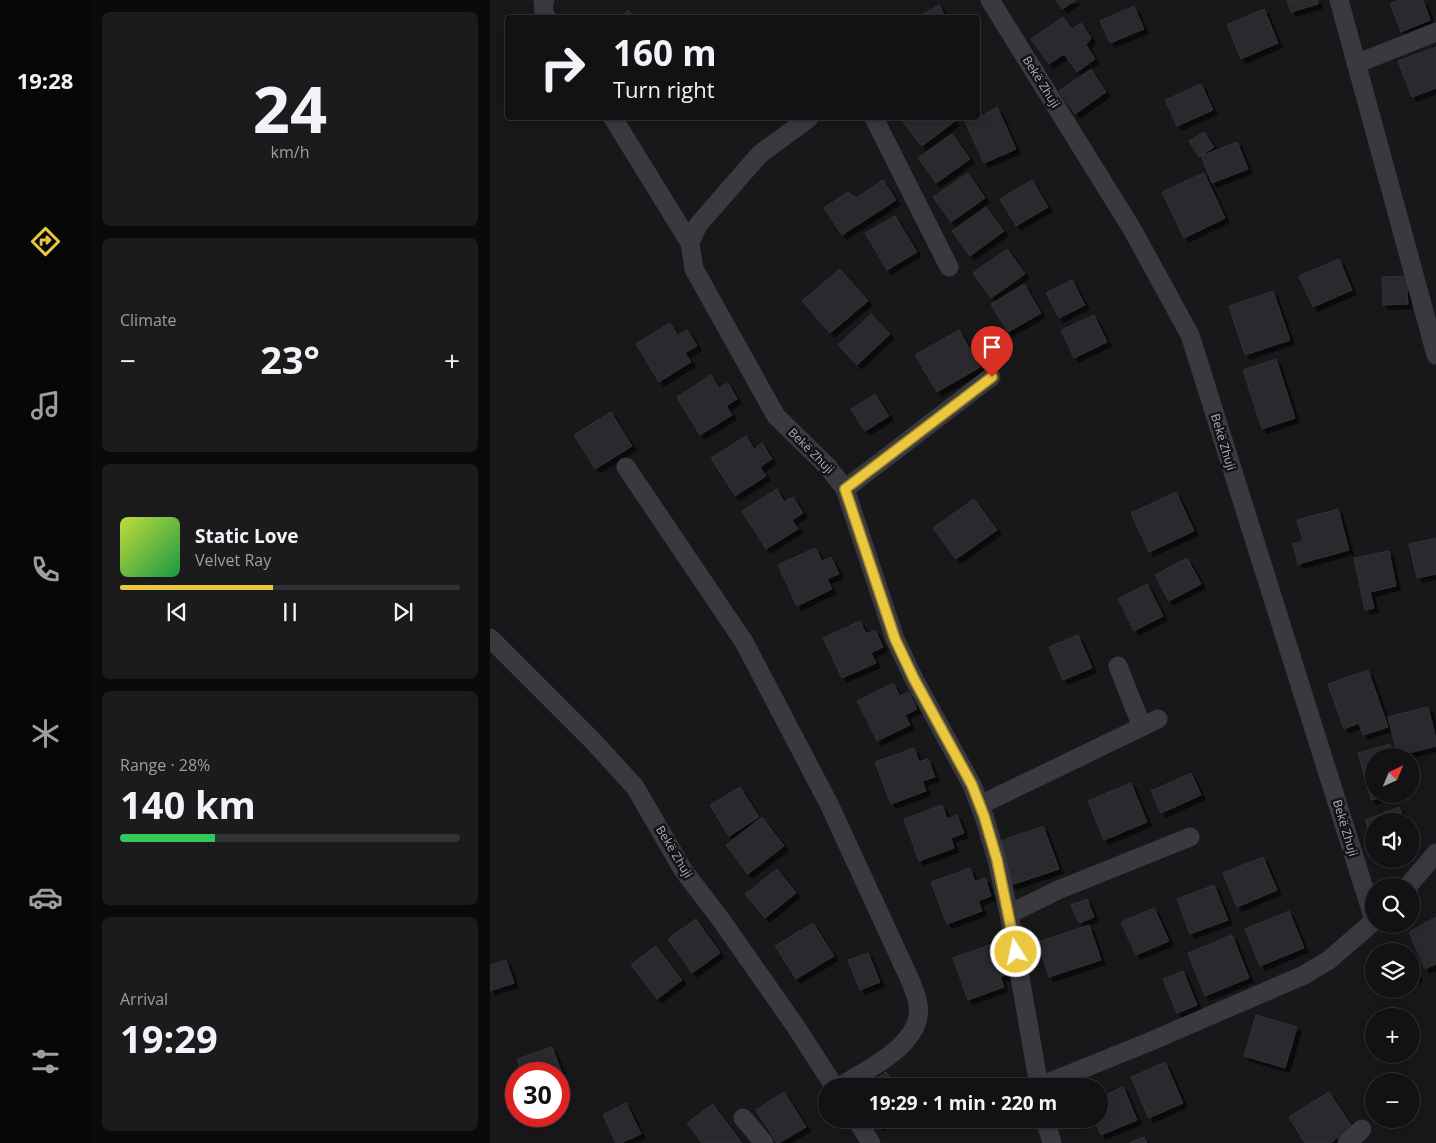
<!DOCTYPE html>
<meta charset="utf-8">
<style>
body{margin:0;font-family:"Open Sans",sans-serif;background:#1b1b1d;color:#f1f3f6;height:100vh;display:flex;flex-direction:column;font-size:19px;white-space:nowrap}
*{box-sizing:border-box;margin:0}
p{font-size:16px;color:#9c9ea0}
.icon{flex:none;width:28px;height:28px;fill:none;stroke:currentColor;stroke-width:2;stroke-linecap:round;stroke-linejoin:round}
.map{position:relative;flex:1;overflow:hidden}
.sheet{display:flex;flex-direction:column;gap:12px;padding:12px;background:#0a0a0b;width:400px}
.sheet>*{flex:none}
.banner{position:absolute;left:15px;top:15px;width:475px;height:105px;border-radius:5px;box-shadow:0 2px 12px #0003,0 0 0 1px #313234;background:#121214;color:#f1f3f6;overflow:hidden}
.needle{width:32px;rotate:44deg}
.buttons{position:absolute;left:875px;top:748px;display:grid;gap:10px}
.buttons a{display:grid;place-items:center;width:55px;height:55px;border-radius:50%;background:#121214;box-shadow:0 2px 12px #0003,0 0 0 1px #313234;font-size:25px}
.speed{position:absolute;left:15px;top:1062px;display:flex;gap:10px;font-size:25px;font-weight:700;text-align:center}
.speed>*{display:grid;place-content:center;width:65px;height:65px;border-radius:50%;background:#121214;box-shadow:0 2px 12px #0003,0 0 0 1px #313234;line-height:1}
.speed .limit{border:8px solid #d22;background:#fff;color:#111}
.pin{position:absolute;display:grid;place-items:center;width:42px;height:42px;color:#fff;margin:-51px -21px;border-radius:50% 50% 50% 0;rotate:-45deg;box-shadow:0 0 5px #0007}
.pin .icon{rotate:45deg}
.me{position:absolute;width:55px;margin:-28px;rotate:350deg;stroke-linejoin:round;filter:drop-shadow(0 0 4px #0008)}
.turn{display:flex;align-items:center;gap:18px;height:105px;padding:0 25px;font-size:22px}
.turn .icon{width:65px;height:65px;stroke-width:2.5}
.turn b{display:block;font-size:35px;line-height:42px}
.big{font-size:38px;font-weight:700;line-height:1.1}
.sheet .card{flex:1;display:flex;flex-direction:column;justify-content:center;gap:8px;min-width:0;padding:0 18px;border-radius:8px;background:#1b1b1d}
.sheet .dial{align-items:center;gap:0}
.dial b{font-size:65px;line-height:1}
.song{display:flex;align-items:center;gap:15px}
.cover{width:60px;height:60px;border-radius:8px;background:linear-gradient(135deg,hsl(70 70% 55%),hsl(140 70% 35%))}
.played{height:5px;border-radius:2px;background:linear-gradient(90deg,#ebc73f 45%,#313234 45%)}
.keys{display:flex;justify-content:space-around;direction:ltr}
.heat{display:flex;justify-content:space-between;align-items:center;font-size:28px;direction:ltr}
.charge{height:8px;border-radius:4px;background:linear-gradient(90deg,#34c759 28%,#313234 0)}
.trip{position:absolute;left:328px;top:1078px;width:290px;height:50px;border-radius:25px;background:#121214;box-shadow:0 2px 12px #0003,0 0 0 1px #313234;font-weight:700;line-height:50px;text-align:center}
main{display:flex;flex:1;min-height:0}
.menu{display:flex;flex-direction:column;width:90px;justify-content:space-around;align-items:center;background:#070708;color:#9c9ea0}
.menu .icon{width:35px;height:35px}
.menu .selected{color:#ebc73f}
.menu b{font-size:22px;color:#f1f3f6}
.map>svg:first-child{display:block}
.building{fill:#2b2b2e;stroke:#323236;filter:url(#shadow)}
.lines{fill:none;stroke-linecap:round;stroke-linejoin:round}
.street{stroke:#39393f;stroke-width:19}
.route-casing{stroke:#998129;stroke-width:12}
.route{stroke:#ebc73f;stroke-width:9}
.labels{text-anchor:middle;stroke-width:5;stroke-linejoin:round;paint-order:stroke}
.street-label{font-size:12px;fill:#abadb9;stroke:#131315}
</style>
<main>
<nav class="menu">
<b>19:28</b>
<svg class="icon selected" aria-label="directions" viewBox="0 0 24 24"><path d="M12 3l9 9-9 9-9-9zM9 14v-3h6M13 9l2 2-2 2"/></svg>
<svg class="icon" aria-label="music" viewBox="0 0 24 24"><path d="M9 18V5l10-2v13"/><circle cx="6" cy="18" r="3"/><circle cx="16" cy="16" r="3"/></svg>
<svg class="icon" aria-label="phone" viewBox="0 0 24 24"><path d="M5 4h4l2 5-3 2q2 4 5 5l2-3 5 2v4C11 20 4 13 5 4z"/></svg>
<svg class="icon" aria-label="climate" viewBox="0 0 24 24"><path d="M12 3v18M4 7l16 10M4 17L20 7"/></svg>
<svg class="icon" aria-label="car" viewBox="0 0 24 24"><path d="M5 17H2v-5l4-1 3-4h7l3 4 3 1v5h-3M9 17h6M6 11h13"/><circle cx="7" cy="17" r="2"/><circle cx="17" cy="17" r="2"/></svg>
<svg class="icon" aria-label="filters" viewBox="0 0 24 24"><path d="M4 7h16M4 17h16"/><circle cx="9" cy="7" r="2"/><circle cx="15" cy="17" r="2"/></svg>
</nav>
<section class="sheet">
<div class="card dial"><b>24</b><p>km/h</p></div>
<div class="card"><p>Climate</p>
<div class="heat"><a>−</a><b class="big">23°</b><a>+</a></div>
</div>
<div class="card">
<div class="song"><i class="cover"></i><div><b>Static Love</b><p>Velvet Ray</p></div></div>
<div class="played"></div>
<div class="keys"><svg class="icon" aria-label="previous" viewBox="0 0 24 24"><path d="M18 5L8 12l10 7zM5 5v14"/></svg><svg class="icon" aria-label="pause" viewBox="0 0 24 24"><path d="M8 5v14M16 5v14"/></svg><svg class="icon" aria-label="next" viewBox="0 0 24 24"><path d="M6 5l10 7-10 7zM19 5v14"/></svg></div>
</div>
<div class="card"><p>Range · 28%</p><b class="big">140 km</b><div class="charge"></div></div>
<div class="card"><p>Arrival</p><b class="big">19:29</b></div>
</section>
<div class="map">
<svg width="946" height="1143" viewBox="0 0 946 1143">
<defs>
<filter id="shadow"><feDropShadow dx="4.5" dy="4.5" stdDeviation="0" flood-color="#0009"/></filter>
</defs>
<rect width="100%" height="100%" fill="#18181a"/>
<path class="building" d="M 566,0 L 586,0 L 572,9 Z
M 797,0 L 827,0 L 828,4 L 801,12 Z
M 909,0 L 933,0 L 940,20 L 911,32 L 900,4 Z
M 449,5 L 456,18 L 426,18 Z
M 644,6 L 654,29 L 620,43 L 610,21 Z
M 774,9 L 788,43 L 751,59 L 737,25 Z
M 138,10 L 145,18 L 130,18 Z
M 573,17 L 582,29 L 591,23 L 601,38 L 596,45 L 605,59 L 587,72 L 574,54 L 559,64 L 541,39 Z
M 946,47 L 946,88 L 922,97 L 908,61 Z
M 601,69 L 616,92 L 585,114 L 569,91 Z
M 711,84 L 723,110 L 687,126 L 675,100 Z
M 507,107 L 526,149 L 494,163 L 475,122 L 488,118 Z
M 419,118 L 462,118 L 465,121 L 432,146 L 413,122 Z
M 714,132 L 724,147 L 709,157 L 699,141 Z
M 462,134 L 480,159 L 446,183 L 428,158 Z
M 747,142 L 758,169 L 722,183 L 711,156 Z
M 478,173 L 495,198 L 461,222 L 443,197 Z
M 714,173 L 735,218 L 694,238 L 672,192 Z
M 393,180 L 406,200 L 352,235 L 334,208 L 358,192 L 366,198 Z
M 542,180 L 558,207 L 526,226 L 510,199 Z
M 496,207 L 514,231 L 480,256 L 462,231 Z
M 405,216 L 427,252 L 397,270 L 375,233 Z
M 517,249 L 535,274 L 501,298 L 483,273 Z
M 849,259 L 862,290 L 823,307 L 809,276 Z
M 350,269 L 378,301 L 340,333 L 312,301 Z
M 916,276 L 918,304 L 893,305 L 892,277 Z
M 582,280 L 595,305 L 569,318 L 556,293 Z
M 534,284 L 551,313 L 518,332 L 501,304 Z
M 783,291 L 800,340 L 755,355 L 739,306 Z
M 381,314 L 400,334 L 367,365 L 348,345 Z
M 604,315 L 617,342 L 584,358 L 571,330 Z
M 180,323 L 188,335 L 197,330 L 207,346 L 195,353 L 201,362 L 169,382 L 146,344 Z
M 469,330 L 490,367 L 447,392 L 425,355 Z
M 786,359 L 805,418 L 772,429 L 753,370 Z
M 221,375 L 229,388 L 238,383 L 247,399 L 236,406 L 242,415 L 210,435 L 187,397 Z
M 385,394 L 399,416 L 375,431 L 361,409 Z
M 121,412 L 142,446 L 105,469 L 84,435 Z
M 256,436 L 264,449 L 272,443 L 282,459 L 270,467 L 276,476 L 245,496 L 221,458 Z
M 287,489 L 294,502 L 303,497 L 313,513 L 302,520 L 308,529 L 276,549 L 252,511 Z
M 686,492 L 704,531 L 659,552 L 641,513 Z
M 484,499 L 507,530 L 466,559 L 443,528 Z
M 848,509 L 859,550 L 808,564 L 803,544 L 813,541 L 807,520 Z
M 946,538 L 946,574 L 927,578 L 919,544 Z
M 325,548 L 332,561 L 341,557 L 349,574 L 337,579 L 342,589 L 307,606 L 288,565 Z
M 899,551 L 906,586 L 880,592 L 884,608 L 875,610 L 864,558 Z
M 697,558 L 711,584 L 679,601 L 665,575 Z
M 657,584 L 673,616 L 644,631 L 628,599 Z
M 370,621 L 376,634 L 385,630 L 393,647 L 381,653 L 386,663 L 352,678 L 333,638 Z
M 588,635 L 602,668 L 573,680 L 559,647 Z
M 878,670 L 898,727 L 873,735 L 869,723 L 854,729 L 838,684 Z
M 403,683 L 410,696 L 419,692 L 427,709 L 415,715 L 420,725 L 387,741 L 367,701 Z
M 938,707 L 946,739 L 946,746 L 908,756 L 898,717 Z
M 900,744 L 904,756 L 884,756 L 884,794 L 904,794 L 881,800 L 868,753 Z
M 424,748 L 429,762 L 438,759 L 445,777 L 432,781 L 436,791 L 401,804 L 385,762 Z
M 701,773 L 711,795 L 671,813 L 661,791 Z
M 641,783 L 657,822 L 614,840 L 598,801 Z
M 250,787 L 269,817 L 239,836 L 220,805 Z
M 452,805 L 457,819 L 467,815 L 474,833 L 461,838 L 464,848 L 429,861 L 414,819 Z
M 909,807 L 915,821 L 884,821 L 884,843 L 875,820 Z
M 272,817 L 294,846 L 258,874 L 236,845 Z
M 553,826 L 569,869 L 521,885 L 505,843 Z
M 773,857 L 787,890 L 747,907 L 733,873 Z
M 480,868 L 485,882 L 495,878 L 501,896 L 488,901 L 492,911 L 457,924 L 441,882 Z
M 287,869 L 306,893 L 275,918 L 255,894 Z
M 724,885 L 738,920 L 700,934 L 687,899 Z
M 597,899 L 604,917 L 589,923 L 581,905 Z
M 664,908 L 679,941 L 646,955 L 631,922 Z
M 799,911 L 814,948 L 770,966 L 755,929 Z
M 946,917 L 946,964 L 935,969 L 919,932 Z
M 206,919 L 230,953 L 202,973 L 178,939 Z
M 323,923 L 344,956 L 306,979 L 285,946 Z
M 599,925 L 611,960 L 559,977 L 548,942 Z
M 742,935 L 759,978 L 715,996 L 698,953 Z
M 502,944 L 507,958 L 516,954 L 523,972 L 510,977 L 514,987 L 478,1000 L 463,958 Z
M 166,946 L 192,980 L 167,999 L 141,965 Z
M 378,953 L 390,982 L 370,990 L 358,960 Z
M 16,960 L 24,983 L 0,991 L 0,965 Z
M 921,960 L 928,977 L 921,980 Z
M 693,971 L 707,1005 L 687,1013 L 673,979 Z
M 766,1015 L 807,1027 L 795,1068 L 754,1056 Z
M 62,1047 L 76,1084 L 69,1087 L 69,1074 L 32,1074 L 27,1059 Z
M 675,1062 L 693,1103 L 659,1118 L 641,1077 Z
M 396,1072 L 406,1086 L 376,1086 Z
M 633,1087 L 647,1120 L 611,1135 L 604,1119 L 609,1119 L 609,1098 Z
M 294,1092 L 316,1127 L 289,1143 L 287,1143 L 266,1110 Z
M 839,1092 L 863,1128 L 840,1143 L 815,1143 L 799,1117 Z
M 136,1103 L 151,1134 L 131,1143 L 126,1143 L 113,1115 Z
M 223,1104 L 252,1143 L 212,1143 L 197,1123 Z
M 384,1119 L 401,1119 L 389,1127 Z
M 654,1137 L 657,1143 L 639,1143 Z"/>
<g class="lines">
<path class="street" d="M 55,0 L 53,2 L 54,13 L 57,18
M 500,0 L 642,229 L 700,335 L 884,920
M 849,0 L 946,355
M 866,64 L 946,32
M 123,118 L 200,243
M 319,118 L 270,154 L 208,225 L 200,243 L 204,269 L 286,416 L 338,467 L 355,489 L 405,639 L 424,679 L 482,785 L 494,816 L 507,860 L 519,914 L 549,1086
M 384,118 L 459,267
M 136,467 L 254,642 L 339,804 L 421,982 C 423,989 427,996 428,1004 C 435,1043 378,1069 351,1086
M 355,489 L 501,377
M 0,638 L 103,741 L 145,787 L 193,870 L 229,917 L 306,1027 L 344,1086
M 628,666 L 652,727
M 490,805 L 668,719
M 918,886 L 946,853
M 519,914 L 568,890 L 700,837
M 550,1086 L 659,1042 L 814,975 L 839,960 L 884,921
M 253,1118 L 274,1143
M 366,1119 L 381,1143
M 555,1119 L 562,1143
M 857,1143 L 872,1129"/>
</g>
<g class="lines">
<defs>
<path id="route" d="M 502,377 L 355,489 L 405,639 L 424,679 L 482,785 L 494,816 L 507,860 L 526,952"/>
</defs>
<use href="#route" class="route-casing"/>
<use href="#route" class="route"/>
</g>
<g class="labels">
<g class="street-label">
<text transform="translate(551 82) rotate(58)" y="4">Bekë Zhuji</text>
<text transform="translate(733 442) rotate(73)" y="4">Bekë Zhuji</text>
<text transform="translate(321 451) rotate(45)" y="4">Bekë Zhuji</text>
<text transform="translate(855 828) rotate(73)" y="4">Bekë Zhuji</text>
<text transform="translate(184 852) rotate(59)" y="4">Bekë Zhuji</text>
</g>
</g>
</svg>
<div class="buttons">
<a><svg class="needle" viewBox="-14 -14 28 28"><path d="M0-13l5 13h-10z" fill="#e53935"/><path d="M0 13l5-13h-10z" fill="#9c9ea0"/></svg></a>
<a><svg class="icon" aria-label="sound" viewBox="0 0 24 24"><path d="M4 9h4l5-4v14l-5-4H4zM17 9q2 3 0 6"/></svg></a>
<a><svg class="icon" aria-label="search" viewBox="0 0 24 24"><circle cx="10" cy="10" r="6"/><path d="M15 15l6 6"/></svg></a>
<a><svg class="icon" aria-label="layers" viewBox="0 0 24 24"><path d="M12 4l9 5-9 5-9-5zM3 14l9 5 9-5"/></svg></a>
<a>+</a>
<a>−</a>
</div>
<div class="speed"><div class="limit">30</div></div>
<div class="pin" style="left:502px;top:377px;background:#d93025"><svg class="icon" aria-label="arrive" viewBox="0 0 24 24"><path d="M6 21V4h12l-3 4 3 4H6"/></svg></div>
<svg class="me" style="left:526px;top:952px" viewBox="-20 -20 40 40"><circle r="17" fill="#ebc73f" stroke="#fff" stroke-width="3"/><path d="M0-11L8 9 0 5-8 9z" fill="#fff"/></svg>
<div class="trip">19:29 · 1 min · 220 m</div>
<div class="banner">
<div class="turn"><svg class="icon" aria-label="right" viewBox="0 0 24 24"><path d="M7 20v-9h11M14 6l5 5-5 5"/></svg><div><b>160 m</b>Turn right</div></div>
</div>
</div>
</main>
